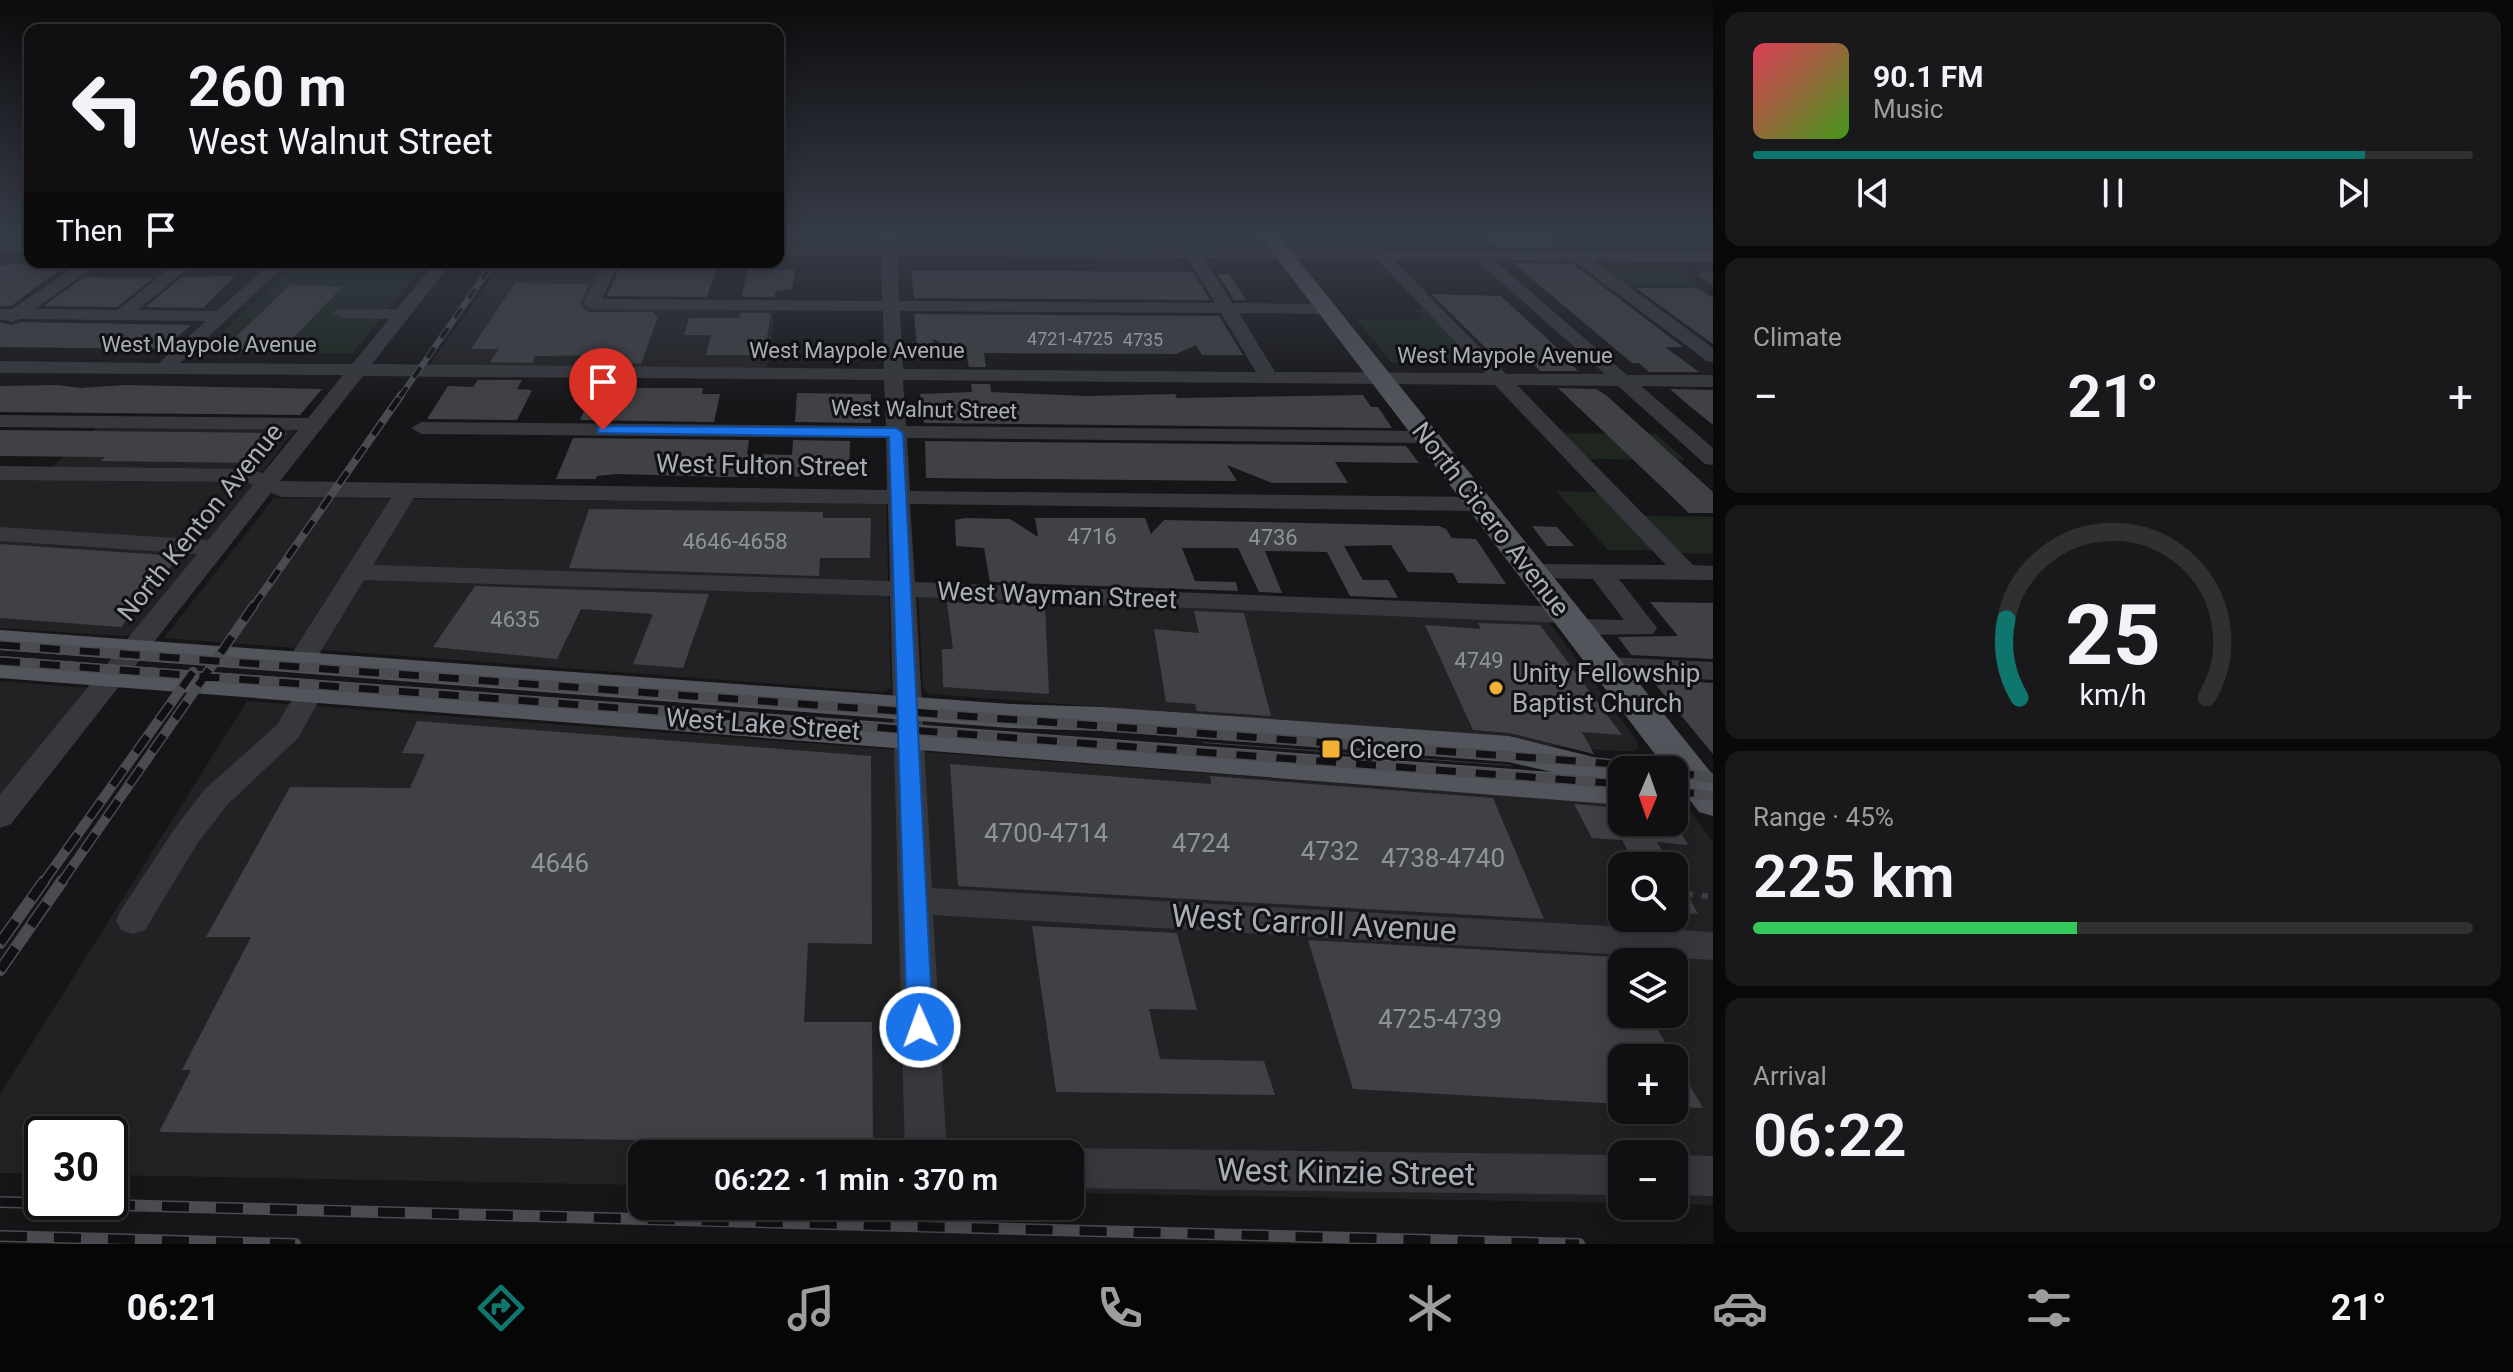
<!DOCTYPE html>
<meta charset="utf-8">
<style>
body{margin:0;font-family:Roboto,sans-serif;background:#19191b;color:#f1f3f6;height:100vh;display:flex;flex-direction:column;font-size:30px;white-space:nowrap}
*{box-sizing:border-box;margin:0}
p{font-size:26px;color:#9c9d9f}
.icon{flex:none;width:44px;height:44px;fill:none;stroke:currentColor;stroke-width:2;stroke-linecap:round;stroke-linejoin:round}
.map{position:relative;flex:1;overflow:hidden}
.drawer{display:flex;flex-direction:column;gap:12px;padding:12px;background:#09090a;width:800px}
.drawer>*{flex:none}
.guide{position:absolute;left:24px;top:24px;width:760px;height:244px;border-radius:16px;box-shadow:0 4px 20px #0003,0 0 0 2px #303032;background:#101012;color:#f1f3f6;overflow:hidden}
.needle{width:52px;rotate:182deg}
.controls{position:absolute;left:1608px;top:756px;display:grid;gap:16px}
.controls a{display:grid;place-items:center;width:80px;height:80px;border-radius:16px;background:#101012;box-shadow:0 4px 20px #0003,0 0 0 2px #303032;font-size:40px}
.speed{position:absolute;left:24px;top:1116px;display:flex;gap:16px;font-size:40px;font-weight:700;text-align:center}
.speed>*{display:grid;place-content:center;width:104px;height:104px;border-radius:50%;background:#101012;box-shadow:0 4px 20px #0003,0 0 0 2px #303032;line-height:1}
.speed .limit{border:4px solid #111;border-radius:12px;background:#fff;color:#111}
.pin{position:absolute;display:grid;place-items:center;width:68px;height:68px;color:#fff;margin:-82px -34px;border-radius:50% 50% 50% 0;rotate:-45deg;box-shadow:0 0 8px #0007}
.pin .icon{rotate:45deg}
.me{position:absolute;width:88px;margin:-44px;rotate:358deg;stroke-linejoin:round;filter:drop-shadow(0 0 6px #0008)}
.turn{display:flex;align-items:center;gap:28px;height:168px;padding:0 32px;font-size:36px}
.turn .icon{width:104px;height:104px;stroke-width:2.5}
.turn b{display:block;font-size:56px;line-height:68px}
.then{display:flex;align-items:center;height:76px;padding:0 32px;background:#0003;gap:16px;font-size:30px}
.big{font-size:60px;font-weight:600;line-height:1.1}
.drawer .tile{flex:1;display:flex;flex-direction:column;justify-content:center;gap:12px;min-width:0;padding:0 28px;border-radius:16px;background:#19191b}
.drawer .dial{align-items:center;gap:0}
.dial svg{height:208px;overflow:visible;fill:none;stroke:#303032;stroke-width:7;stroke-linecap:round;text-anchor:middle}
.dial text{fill:#f1f3f6;stroke:none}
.song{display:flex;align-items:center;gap:24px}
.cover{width:96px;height:96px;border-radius:12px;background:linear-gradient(135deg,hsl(350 70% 55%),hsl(100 70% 35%))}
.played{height:8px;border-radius:4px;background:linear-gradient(90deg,#0f766e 85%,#303032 85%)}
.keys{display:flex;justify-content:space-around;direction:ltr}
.heat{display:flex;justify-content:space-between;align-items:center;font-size:44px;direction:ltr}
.charge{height:12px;border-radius:6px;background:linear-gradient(90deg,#34c759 45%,#303032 0)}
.trip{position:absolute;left:628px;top:1140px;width:456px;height:80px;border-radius:16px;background:#101012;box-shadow:0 4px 20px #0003,0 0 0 2px #303032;font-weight:600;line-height:80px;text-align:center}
.tab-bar{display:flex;height:128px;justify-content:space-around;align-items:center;background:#060607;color:#9c9d9f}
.tab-bar .icon{width:56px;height:56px}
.tab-bar .active{color:#0f766e}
.tab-bar b{font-size:36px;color:#f1f3f6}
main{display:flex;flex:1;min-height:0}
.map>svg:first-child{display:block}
.built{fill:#222225;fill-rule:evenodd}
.green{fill:#1e261f}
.building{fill:#404145}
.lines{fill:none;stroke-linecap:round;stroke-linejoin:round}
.path-far1{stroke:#3d3f44;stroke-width:5;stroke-dasharray:5 7;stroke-linecap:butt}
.path{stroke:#3d3f44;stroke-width:6;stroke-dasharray:6 9;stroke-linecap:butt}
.minor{fill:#37383d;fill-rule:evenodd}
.major{fill:#53555c;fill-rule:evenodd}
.rail-far3-casing{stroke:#4a4c52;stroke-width:6}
.rail-far2-casing{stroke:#4a4c52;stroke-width:8}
.rail-far1-casing{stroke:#4a4c52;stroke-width:10}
.rail-casing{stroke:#4a4c52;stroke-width:12}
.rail-far3{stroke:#111113;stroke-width:4;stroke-dasharray:12;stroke-linecap:butt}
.rail-far2{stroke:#111113;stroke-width:5;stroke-dasharray:15;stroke-linecap:butt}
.rail-far1{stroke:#111113;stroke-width:7;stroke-dasharray:20;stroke-linecap:butt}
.rail{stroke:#111113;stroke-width:9;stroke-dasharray:27;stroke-linecap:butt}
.route{fill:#1a73e8;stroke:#114b97;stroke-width:2}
.poi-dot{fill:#f2b134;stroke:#111113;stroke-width:3}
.labels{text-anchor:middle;stroke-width:6;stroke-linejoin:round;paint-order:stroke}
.far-number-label{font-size:18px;fill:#8e929b}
.far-street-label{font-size:22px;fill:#a8adb8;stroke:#111113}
.number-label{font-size:22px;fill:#8e929b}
.street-label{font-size:26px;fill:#a8adb8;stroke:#111113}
.poi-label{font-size:26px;fill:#a8adb8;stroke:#111113;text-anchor:start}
.near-number-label{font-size:26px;fill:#8e929b}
.near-street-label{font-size:32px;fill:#a8adb8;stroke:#111113}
</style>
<main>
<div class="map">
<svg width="1713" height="1244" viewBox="0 0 1713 1244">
<rect width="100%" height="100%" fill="#161618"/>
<path class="built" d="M 503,262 L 616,262 L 600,305 L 775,308 L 766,378 L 421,377 Z
M 102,422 L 300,424 L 263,471 L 51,468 Z
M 0,479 L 248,482 L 259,483 L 133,635 L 121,636 L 0,628 Z
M 274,498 L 886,503 L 891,687 L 884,692 L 164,638 Z
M 918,590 L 1543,614 L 1638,742 L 1638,748 L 1635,751 L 1618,751 L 1525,744 L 1483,735 L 930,694 L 923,689 Z
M 0,681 L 87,688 L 0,794 Z
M 247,701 L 1521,797 L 1622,799 L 1622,822 L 1674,822 L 1674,804 L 1693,815 L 1713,842 L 1713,1205 L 1674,1204 L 1674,1154 L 1622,1154 L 1622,1203 L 1070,1193 L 1070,1154 L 642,1154 L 642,1185 L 110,1175 L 110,1134 L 42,1134 L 42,1173 L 0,1173 L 0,1094 ZM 1622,866 L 1674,866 L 1674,918 L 1622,918 ZM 1622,962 L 1674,962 L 1674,1014 L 1622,1014 ZM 1622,1058 L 1674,1058 L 1674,1110 L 1622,1110 Z"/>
<path class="green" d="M 1565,236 L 1627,236 L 1641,246 L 1577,246 Z
M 296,262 L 426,262 L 353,353 L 201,353 Z
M 1603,268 L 1677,269 L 1703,287 L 1626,286 Z
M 1426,308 L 1474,363 L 1392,363 L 1356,319 L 1423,319 L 1415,309 Z
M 1564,433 L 1656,434 L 1685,460 L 1590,459 Z
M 1556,491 L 1603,492 L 1659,550 L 1608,550 Z
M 1642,516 L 1713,517 L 1713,554 L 1677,553 Z"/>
<path class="building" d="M 1484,236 L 1549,236 L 1564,248 L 1496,248 Z
M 1513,263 L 1573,264 L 1683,347 L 1665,347 L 1699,372 L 1649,372 L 1639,363 L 1632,363 Z
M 0,265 L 20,264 L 66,265 L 11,306 L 0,306 Z
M 620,267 L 708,267 L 716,268 L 707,297 L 607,296 Z
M 747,269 L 795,270 L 792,289 L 775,292 L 774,297 L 742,297 Z
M 911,270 L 1193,272 L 1210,300 L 914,298 Z
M 1218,274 L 1229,274 L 1246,300 L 1234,300 Z
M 235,276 L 203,308 L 146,307 L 182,277 Z
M 84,277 L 153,278 L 117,307 L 44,306 Z
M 515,283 L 589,284 L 580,305 L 589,312 L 653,312 L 658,317 L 641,364 L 623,363 L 626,355 L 535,356 L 532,363 L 490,362 L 499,349 L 471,349 Z
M 291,284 L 342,287 L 282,350 L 222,350 Z
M 1636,288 L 1698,288 L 1713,298 L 1713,344 Z
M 1431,294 L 1501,296 L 1555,346 L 1583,361 L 1568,361 L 1578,371 L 1540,371 L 1532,363 L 1501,363 Z
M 740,313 L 771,313 L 764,355 L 706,355 L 711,335 L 684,335 L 689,318 L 739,318 Z
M 914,314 L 1219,316 L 1243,355 L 1202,355 L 1196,345 L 1176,354 L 984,353 L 986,367 L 969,367 L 967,355 L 933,339 L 935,360 L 918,360 Z
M 0,322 L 11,325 L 21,322 L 191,325 L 164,349 L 0,347 Z
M 478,380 L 522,380 L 517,389 L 532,390 L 517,420 L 427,419 L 448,386 L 473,387 Z
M 616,381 L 634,381 L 632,388 L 703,388 L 702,394 L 720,394 L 714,422 L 580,420 L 593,391 L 612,391 Z
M 971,384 L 990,384 L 991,392 L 1087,396 L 1175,394 L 1177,398 L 1363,395 L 1371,407 L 1378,407 L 1392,428 L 924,423 L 920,394 L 972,392 Z
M 58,385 L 80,388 L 125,385 L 322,389 L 300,415 L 0,412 L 0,386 Z
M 1558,388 L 1596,389 L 1606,395 L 1713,492 L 1713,513 L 1689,513 Z
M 1670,389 L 1713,390 L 1713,425 L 1686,403 Z
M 797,393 L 871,394 L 871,423 L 795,422 Z
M 0,430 L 287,433 L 261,463 L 100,461 L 105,457 L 0,456 Z
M 573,438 L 749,440 L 747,454 L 792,455 L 793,440 L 850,441 L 849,476 L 725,477 L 617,474 L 597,476 L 596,479 L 556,479 Z
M 925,441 L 1406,446 L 1419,463 L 1335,462 L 1348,483 L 1272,483 L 1227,465 L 1237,481 L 926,478 Z
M 589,509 L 823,512 L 823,518 L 871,518 L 870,558 L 820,558 L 819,576 L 569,568 Z
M 965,518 L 1010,519 L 1038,537 L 1035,518 L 1145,518 L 1151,534 L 1164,520 L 1439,526 L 1446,529 L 1452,538 L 1476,539 L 1506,584 L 1458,583 L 1453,573 L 1408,572 L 1391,545 L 1344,546 L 1363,580 L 1388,580 L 1398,598 L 1350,596 L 1327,552 L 1265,551 L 1282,593 L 1259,592 L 1238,548 L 1182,548 L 1195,581 L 1236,582 L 1238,591 L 990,582 L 984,548 L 956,546 L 955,520 Z
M 1532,526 L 1557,527 L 1574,546 L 1547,546 Z
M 0,544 L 180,556 L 121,627 L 0,618 Z
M 475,586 L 709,594 L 683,668 L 633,664 L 653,614 L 581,609 L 557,659 L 433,647 Z
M 947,602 L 1045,605 L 1049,694 L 943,687 L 942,649 L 953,649 Z
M 1650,602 L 1713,603 L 1713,659 L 1631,655 L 1618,637 L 1678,636 Z
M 1194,611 L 1244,613 L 1271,716 L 1197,711 L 1195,704 L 1166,702 L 1154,629 L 1199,633 Z
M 1478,623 L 1540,625 L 1622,735 L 1582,732 L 1594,754 L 1510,733 L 1473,730 L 1425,625 L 1481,629 Z
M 1651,679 L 1713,683 L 1713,754 Z
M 417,721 L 871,756 L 872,944 L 808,943 L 804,1022 L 872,1022 L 873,1144 L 159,1132 L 191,1070 L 182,1070 L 251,937 L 206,937 L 290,787 L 410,788 L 425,754 L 402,753 Z
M 1203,742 L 1509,765 L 1513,766 L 1203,743 Z
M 950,764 L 1211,784 L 1210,776 L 1493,798 L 1544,919 L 958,886 Z
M 1574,804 L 1622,808 L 1622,822 L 1675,822 L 1688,845 L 1657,842 L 1671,866 L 1636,866 L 1622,840 L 1592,838 Z
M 1674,869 L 1698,914 L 1674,912 Z
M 1032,926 L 1177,933 L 1197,1010 L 1149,1009 L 1160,1059 L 1264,1061 L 1275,1095 L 1056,1092 Z
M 1308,940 L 1616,957 L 1622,968 L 1622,1014 L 1649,1014 L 1674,1058 L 1622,1058 L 1622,1104 L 1353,1089 Z
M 1674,1058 L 1703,1108 L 1674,1107 Z"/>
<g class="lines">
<path class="path-far1" d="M 1645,859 L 1649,866
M 1639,862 L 1642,866"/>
<path class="path" d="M 1687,894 L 1713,897"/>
<path class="minor" d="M 881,236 L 895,236 L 896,247 L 1713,252 L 1713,262 L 1594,261 L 1713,348 L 1713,362 L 1707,361 L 1574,261 L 1494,260 L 1627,375 L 1713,375 L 1713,387 L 1641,386 L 1713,448 L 1713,465 L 1705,464 L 1618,386 L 1517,385 L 1693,565 L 1713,566 L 1713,580 L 1619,579 L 1657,628 L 1653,634 L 1575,635 L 1566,633 L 1562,627 L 1565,623 L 916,597 L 932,888 L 1713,932 L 1713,960 L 933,915 L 947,1154 L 905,1154 L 890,596 L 364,580 L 310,669 L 300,672 L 290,669 L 286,663 L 391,498 L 282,497 L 271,493 L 11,824 L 0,828 L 0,794 L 197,554 L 0,541 L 0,527 L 208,540 L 253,485 L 247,482 L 0,480 L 0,466 L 251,469 L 263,473 L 298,430 L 0,427 L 0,415 L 308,418 L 343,375 L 0,373 L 0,361 L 159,363 L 206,321 L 20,319 L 12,322 L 0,319 L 0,309 L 12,309 L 82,262 L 100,262 L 35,309 L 118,310 L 177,262 L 195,262 L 138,310 L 217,311 L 272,262 L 289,262 L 180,363 L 352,364 L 389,319 L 342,318 L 333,313 L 336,309 L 397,309 L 436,262 L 452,262 L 372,364 L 884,369 L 883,311 L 591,309 L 583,304 L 603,262 L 619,262 L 602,299 L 882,301 L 881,256 L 778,256 L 778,246 L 881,247 ZM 897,256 L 1188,258 L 1215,303 L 899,301 ZM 1204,258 L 1377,259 L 1485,373 L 1275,372 L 1239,313 L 1326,314 L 1334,309 L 1326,304 L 1232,303 ZM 1394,260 L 1476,260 L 1605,374 L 1506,374 ZM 900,311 L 1221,313 L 1256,372 L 903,369 ZM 363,376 L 884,380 L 886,426 L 421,422 L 411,428 L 421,434 L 886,438 L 887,490 L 280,481 ZM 903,380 L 1495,385 L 1666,565 L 1531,564 L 1522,566 L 1519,571 L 1522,576 L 1531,578 L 1593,579 L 1624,620 L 1576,619 L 1579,615 L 1575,610 L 1566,607 L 915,582 L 910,504 L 1479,511 L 1487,509 L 1490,504 L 1487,499 L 1479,497 L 910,491 L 907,438 L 1427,443 L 1437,437 L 1427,431 L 906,426 ZM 414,498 L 888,504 L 890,581 L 373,565 Z
M 0,240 L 30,241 L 30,251 L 0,250 Z
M 1705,270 L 1713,273 L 1713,286 L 1697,275 Z
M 1606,657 L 1713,662 L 1713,680 L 1596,672 L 1592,666 L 1596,660 Z
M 311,681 L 321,684 L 325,690 L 298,738 L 227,805 L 197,844 L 145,930 L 133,934 L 121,930 L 116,920 L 121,910 L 175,828 L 205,789 L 277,725 L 301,684 Z
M 1070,1148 L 1622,1155 L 1622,1195 L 1070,1188 L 1070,1154 L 1055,1154 Z
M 1674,1155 L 1713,1156 L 1713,1196 L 1674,1195 Z"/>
<path class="major" d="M 1260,236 L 1279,236 L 1713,775 L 1713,816 L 1699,812 L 1674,779 L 1674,770 L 1667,770 Z
M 0,630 L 1010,704 L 1103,707 L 1509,736 L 1621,764 L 1625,770 L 1622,770 L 1622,805 L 0,678 L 0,656 L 1552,772 L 1509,762 L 1103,731 L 1010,728 L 0,650 Z"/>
<defs>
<path id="rail-far3" d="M 400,397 L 494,262"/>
<path id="rail-far2" d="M 253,607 L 401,395"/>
<path id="rail-far1" d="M 0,645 L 1603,763 L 1658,770
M 0,661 L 1622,784
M 1674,772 L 1713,778
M 1674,791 L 1713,796
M 43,883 L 193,672
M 61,883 L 254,605"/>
<path id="rail" d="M 0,943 L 44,881
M 0,970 L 62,881
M 0,1202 L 1579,1244
M 0,1236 L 295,1244"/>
</defs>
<use href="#rail-far3" class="rail-far3-casing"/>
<use href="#rail-far2" class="rail-far2-casing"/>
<use href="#rail-far1" class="rail-far1-casing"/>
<use href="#rail" class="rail-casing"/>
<use href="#rail-far3" class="rail-far3"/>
<use href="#rail-far2" class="rail-far2"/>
<use href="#rail-far1" class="rail-far1"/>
<use href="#rail" class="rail"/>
</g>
<linearGradient id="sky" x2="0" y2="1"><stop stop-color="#0c0c0d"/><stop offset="0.57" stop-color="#363c48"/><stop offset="1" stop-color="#363c48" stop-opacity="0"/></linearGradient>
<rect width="1713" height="411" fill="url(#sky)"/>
<path class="route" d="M 603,426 L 896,428 L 903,433 L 933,1027 L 930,1035 L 920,1039 L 911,1035 L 907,1027 L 889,437 L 598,433 L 598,427 Z"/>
<g class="poi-dot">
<circle cx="1496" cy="688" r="8"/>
<rect x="1321" y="739" width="20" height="20" rx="4"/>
</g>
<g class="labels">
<g class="far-number-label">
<text x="1070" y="345">4721-4725</text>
<text x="1143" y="346">4735</text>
</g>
<g class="far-street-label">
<text x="209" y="352">West Maypole Avenue</text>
<text x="857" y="358">West Maypole Avenue</text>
<text x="1505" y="363">West Maypole Avenue</text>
<text transform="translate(924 409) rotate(1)" y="8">West Walnut Street</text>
</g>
<g class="number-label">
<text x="1092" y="544">4716</text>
<text x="1273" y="545">4736</text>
<text x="735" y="549">4646-4658</text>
<text x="515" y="627">4635</text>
<text x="1479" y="668">4749</text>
</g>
<g class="street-label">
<text transform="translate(762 465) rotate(1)" y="9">West Fulton Street</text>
<text transform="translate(1491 519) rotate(52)" y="9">North Cicero Avenue</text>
<text transform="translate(200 522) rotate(-51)" y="9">North Kenton Avenue</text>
<text transform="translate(1057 595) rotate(2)" y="9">West Wayman Street</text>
<text transform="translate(763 724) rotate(4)" y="9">West Lake Street</text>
</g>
<g class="poi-label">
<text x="1512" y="682">Unity Fellowship<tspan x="1512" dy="30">Baptist Church</tspan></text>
<text x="1349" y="758">Cicero</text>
</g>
<g class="near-number-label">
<text x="1046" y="842">4700-4714</text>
<text x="1201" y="852">4724</text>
<text x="1330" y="860">4732</text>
<text x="1443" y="867">4738-4740</text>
<text x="560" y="872">4646</text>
<text x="1440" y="1028">4725-4739</text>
</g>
<g class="near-street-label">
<text transform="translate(1314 923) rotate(3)" y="11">West Carroll Avenue</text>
<text transform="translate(1346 1172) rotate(1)" y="11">West Kinzie Street</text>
</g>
</g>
</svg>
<div class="controls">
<a><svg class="needle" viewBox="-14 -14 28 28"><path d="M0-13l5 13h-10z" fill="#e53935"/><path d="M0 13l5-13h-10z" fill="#9c9d9f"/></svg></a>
<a><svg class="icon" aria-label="search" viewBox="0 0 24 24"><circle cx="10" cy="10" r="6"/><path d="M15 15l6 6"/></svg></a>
<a><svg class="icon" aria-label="layers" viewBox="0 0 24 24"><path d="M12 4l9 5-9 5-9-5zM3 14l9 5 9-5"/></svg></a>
<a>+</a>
<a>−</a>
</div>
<div class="speed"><div class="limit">30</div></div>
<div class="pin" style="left:603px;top:430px;background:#d93025"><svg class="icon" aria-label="arrive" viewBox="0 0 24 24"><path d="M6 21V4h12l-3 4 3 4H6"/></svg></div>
<svg class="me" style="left:920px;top:1027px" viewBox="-20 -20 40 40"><circle r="17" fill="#1a73e8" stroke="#fff" stroke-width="3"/><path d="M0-11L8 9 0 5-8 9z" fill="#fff"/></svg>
<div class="trip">06:22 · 1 min · 370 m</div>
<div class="guide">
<div class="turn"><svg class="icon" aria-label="left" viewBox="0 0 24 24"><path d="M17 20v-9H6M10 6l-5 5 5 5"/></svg><div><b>260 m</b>West Walnut Street</div></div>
<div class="then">Then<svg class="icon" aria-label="arrive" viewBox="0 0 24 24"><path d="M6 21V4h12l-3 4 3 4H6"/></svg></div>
</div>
</div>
<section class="drawer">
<div class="tile">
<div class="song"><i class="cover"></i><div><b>90.1 FM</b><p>Music</p></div></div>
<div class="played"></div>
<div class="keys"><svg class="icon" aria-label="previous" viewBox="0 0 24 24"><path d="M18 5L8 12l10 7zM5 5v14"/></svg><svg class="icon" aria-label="pause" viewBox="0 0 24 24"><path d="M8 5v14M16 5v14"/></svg><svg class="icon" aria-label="next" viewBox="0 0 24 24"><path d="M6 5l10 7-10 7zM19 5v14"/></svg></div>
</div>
<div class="tile"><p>Climate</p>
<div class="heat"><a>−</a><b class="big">21°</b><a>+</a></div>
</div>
<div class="tile dial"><svg viewBox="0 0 100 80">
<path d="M14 69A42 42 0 1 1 86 69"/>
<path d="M14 69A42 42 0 0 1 9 39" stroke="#0f766e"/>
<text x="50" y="56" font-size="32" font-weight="700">25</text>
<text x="50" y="72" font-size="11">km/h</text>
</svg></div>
<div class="tile"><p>Range · 45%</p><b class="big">225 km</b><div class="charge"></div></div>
<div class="tile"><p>Arrival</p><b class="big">06:22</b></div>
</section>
</main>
<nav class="tab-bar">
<b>06:21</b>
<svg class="icon active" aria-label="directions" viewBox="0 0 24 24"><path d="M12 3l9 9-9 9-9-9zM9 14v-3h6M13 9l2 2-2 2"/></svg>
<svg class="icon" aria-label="music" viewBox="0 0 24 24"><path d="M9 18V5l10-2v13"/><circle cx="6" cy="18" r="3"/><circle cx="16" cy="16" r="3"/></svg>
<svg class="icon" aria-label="phone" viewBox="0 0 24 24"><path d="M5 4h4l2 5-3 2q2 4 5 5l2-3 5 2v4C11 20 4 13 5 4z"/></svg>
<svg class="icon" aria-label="climate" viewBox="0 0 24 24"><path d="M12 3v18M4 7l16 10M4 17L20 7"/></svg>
<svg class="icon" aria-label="car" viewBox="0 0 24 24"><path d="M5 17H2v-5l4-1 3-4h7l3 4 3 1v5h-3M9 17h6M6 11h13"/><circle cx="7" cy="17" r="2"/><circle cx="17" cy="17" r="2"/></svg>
<svg class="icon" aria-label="filters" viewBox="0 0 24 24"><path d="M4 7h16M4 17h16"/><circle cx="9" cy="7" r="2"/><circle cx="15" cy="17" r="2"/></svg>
<b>21°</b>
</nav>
